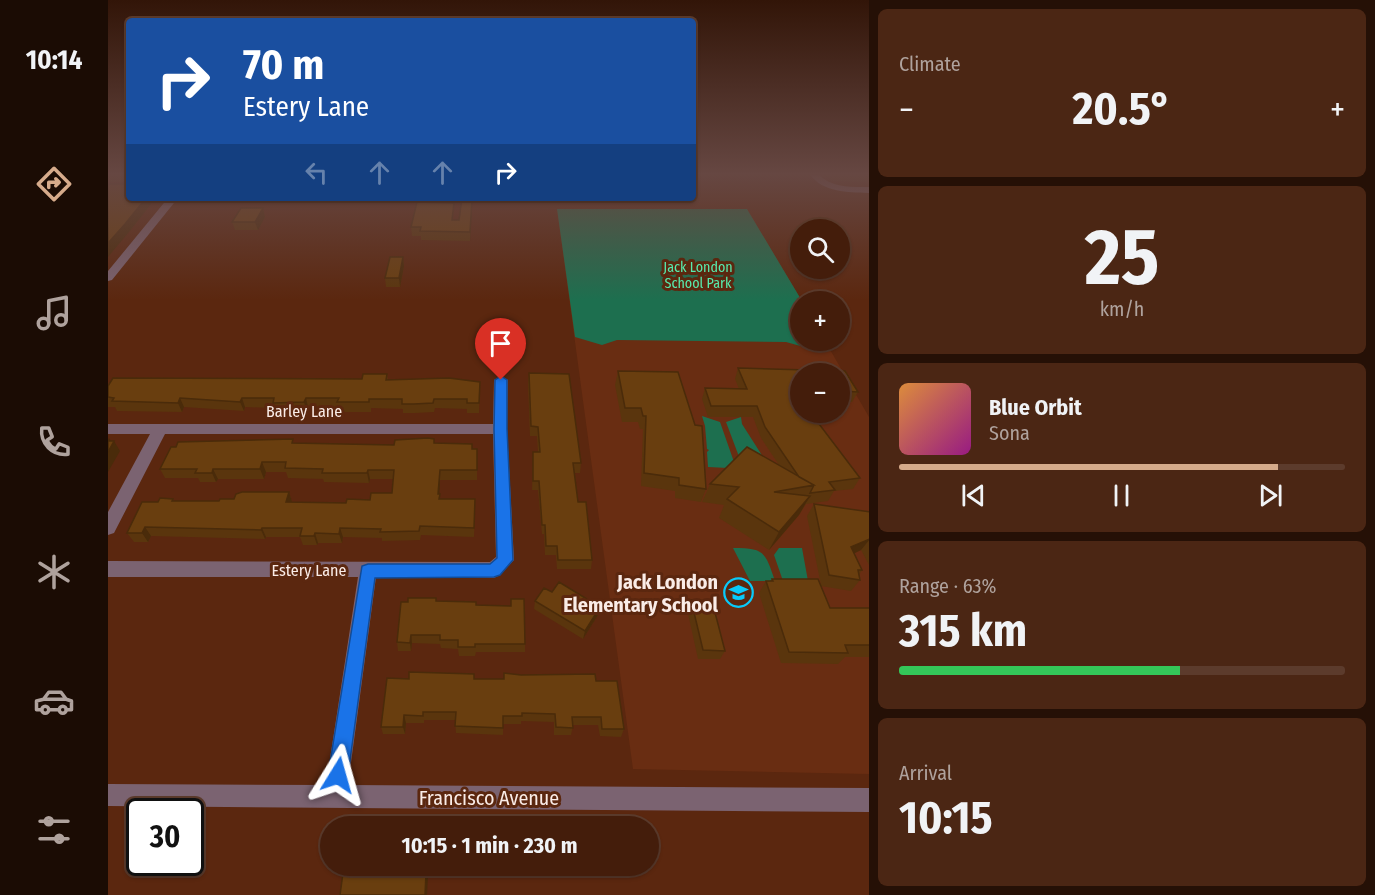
<!DOCTYPE html>
<meta charset="utf-8">
<style>
body{margin:0;font-family:"Fira Sans Condensed",sans-serif;background:#4b2614;color:#f1f3f6;height:100vh;display:flex;flex-direction:column;font-size:22px;white-space:nowrap}
*{box-sizing:border-box;margin:0}
p{font-size:20px;color:#afa29d}
.icon{flex:none;width:33px;height:33px;fill:none;stroke:currentColor;stroke-width:2;stroke-linecap:round;stroke-linejoin:round}
.map{position:relative;flex:1;overflow:hidden}
.drawer{display:flex;flex-direction:column;gap:9px;padding:9px;background:#251006;width:506px}
.drawer>*{flex:none}
.banner{position:absolute;left:18px;top:18px;width:570px;height:183px;border-radius:6px;box-shadow:0 2px 4px #0004,0 0 0 2px #5c3b2c;background:#1a4fa0;color:#fff;overflow:hidden}
.tools{position:absolute;left:682px;top:219px;display:grid;gap:12px}
.tools a{display:grid;place-items:center;width:60px;height:60px;border-radius:50%;background:#441d0b;box-shadow:0 2px 4px #0004,0 0 0 2px #5c3b2c;font-size:30px}
.speed{position:absolute;left:18px;top:798px;display:flex;gap:12px;font-size:30px;font-weight:700;text-align:center}
.speed>*{display:grid;place-content:center;width:78px;height:78px;border-radius:50%;background:#441d0b;box-shadow:0 2px 4px #0004,0 0 0 2px #5c3b2c;line-height:1}
.speed .limit{border:3px solid #111;border-radius:9px;background:#fff;color:#111}
.pin{position:absolute;display:grid;place-items:center;width:51px;height:51px;color:#fff;margin:-62px -26px;border-radius:50% 50% 50% 0;rotate:-45deg;box-shadow:0 0 6px #0007}
.pin .icon{rotate:45deg}
.me{position:absolute;width:66px;margin:-33px;rotate:8deg;stroke-linejoin:round;filter:drop-shadow(0 0 4px #0008)}
.turn{display:flex;align-items:center;gap:21px;height:126px;padding:0 18px;font-size:27px}
.turn .icon{width:78px;height:78px;stroke-width:2.5}
.turn b{display:block;font-size:42px;line-height:51px}
.lanes{display:flex;align-items:center;height:57px;padding:0 18px;background:#0003;justify-content:center;gap:30px;direction:ltr}
.lanes .off{opacity:.35}
.big{font-size:45px;font-weight:700;line-height:1.1}
.drawer .tile{flex:1;display:flex;flex-direction:column;justify-content:center;gap:9px;min-width:0;padding:0 21px;border-radius:9px;background:#4b2614}
.drawer .dial{align-items:center;gap:0}
.dial b{font-size:78px;line-height:1}
.song{display:flex;align-items:center;gap:18px}
.cover{width:72px;height:72px;border-radius:9px;background:linear-gradient(135deg,hsl(30 70% 55%),hsl(310 70% 35%))}
.played{height:6px;border-radius:3px;background:linear-gradient(90deg,#d6ab8b 85%,#5c3b2c 85%)}
.keys{display:flex;justify-content:space-around;direction:ltr}
.heat{display:flex;justify-content:space-between;align-items:center;font-size:33px;direction:ltr}
.charge{height:9px;border-radius:4px;background:linear-gradient(90deg,#34c759 63%,#5c3b2c 0)}
.trip{position:absolute;left:212px;top:816px;width:339px;height:60px;border-radius:30px;background:#441d0b;box-shadow:0 2px 4px #0004,0 0 0 2px #5c3b2c;font-weight:700;line-height:60px;text-align:center}
main{display:flex;flex:1;min-height:0}
.tabs{display:flex;flex-direction:column;width:108px;justify-content:space-around;align-items:center;background:#1b0c04;color:#afa29d}
.tabs .icon{width:42px;height:42px}
.tabs .selected{color:#d6ab8b}
.tabs b{font-size:27px;color:#f1f3f6}
.map>svg:first-child{display:block}
.built{fill:#692d12;fill-rule:evenodd}
.green{fill:#1d6f4f}
.lines{fill:none;stroke-linecap:round;stroke-linejoin:round}
.minor{fill:#7b6371;fill-rule:evenodd}
.wall{fill:#5a350d}
.shaded-wall{fill:#4a2b0a}
.building{fill:#693e0f;stroke:#4a2b0a;stroke-width:1.5}
.route{fill:#1a73e8;stroke:#114b97;stroke-width:1.5}
.labels{text-anchor:middle;stroke-width:6;stroke-linejoin:round;paint-order:stroke}
.far-park-label{font-size:14px;fill:#57ebae;stroke:#5b270f}
.street-label{font-size:16px;fill:#faece7;stroke:#5b270f}
.near-poi-label{font-size:20px;font-weight:bold;fill:#faece7;stroke:#5b270f;text-anchor:end}
.near-street-label{font-size:20px;fill:#faece7;stroke:#5b270f}
</style>
<main>
<nav class="tabs">
<b>10:14</b>
<svg class="icon selected" aria-label="directions" viewBox="0 0 24 24"><path d="M12 3l9 9-9 9-9-9zM9 14v-3h6M13 9l2 2-2 2"/></svg>
<svg class="icon" aria-label="music" viewBox="0 0 24 24"><path d="M9 18V5l10-2v13"/><circle cx="6" cy="18" r="3"/><circle cx="16" cy="16" r="3"/></svg>
<svg class="icon" aria-label="phone" viewBox="0 0 24 24"><path d="M5 4h4l2 5-3 2q2 4 5 5l2-3 5 2v4C11 20 4 13 5 4z"/></svg>
<svg class="icon" aria-label="climate" viewBox="0 0 24 24"><path d="M12 3v18M4 7l16 10M4 17L20 7"/></svg>
<svg class="icon" aria-label="car" viewBox="0 0 24 24"><path d="M5 17H2v-5l4-1 3-4h7l3 4 3 1v5h-3M9 17h6M6 11h13"/><circle cx="7" cy="17" r="2"/><circle cx="17" cy="17" r="2"/></svg>
<svg class="icon" aria-label="filters" viewBox="0 0 24 24"><path d="M4 7h16M4 17h16"/><circle cx="9" cy="7" r="2"/><circle cx="15" cy="17" r="2"/></svg>
</nav>
<div class="map">
<svg width="762" height="895" viewBox="0 0 762 895">
<rect width="100%" height="100%" fill="#5b270f"/>
<path class="built" d="M 449,209 L 639,209 L 694,301 L 693,340 L 717,341 L 761,417 L 761,774 L 525,769 ZM 693,374 L 732,374 L 732,412 L 693,412 Z"/>
<path class="green" d="M 449,209 L 639,209 L 694,301 L 693,340 L 717,341 L 720,347 L 696,347 L 678,342 L 509,340 L 494,345 L 467,337 Z
M 594,416 L 612,422 L 626,462 L 620,468 L 600,467 L 599,452 L 601,450 L 599,449 L 597,426 Z
M 633,417 L 634,424 L 662,468 L 633,462 L 618,422 Z
M 625,548 C 657,548 657,552 667,581 L 642,581 Z
M 671,548 L 694,548 L 700,581 L 675,581 L 666,555 Z"/>
<g class="lines">
<path class="minor" d="M 702,175 L 711,175 C 725,188 743,187 762,187 L 762,193 C 739,192 717,193 702,175 Z
M 60,198 L 70,198 L 4,280 L 0,281 L 0,271 Z
M 393,376 L 400,380 L 399,429 L 406,560 L 392,575 L 386,578 L 268,577 L 240,785 L 762,788 L 762,812 L 0,806 L 0,784 L 218,785 L 250,577 L 0,577 L 0,561 L 382,562 L 388,557 L 385,434 L 57,434 L 6,533 L 0,535 L 0,512 L 42,434 L 0,434 L 0,424 L 385,424 L 386,380 Z"/>
</g>
<path class="wall" d="M 0,175 L 21,175 L 21,198 L 46,198 L 42,202 L 43,204 L 21,232 L 18,184 L 19,182 L 0,182 Z
M 720,175 L 762,175 L 762,184 L 759,182 L 725,181 Z
M 346,203 L 345,220 L 351,220 L 364,207 L 362,241 L 313,240 L 313,236 L 304,236 L 303,227 Z
M 155,208 L 157,217 L 150,230 L 127,230 L 124,222 Z
M 295,257 L 296,266 L 292,287 L 278,287 L 277,278 Z
M 630,368 L 737,371 L 750,392 L 744,402 L 732,402 L 732,374 L 693,374 L 693,412 L 730,412 L 725,422 L 709,422 L 752,478 L 745,489 L 726,491 L 720,501 L 698,504 L 691,515 L 661,550 L 611,518 L 616,505 L 594,502 L 602,484 L 639,447 L 671,465 L 653,438 L 645,417 L 600,417 L 594,399 L 597,388 L 631,389 L 627,379 Z
M 510,371 L 598,489 L 593,502 L 567,498 L 567,491 L 533,486 L 535,429 L 532,429 L 530,422 L 514,422 L 507,385 Z
M 421,373 L 473,463 L 472,473 L 467,473 L 470,502 L 484,560 L 483,569 L 449,569 L 448,555 L 437,555 L 436,534 L 434,534 L 430,490 L 424,490 L 425,452 L 430,452 L 429,436 L 422,436 L 420,383 Z
M 279,374 L 280,380 L 372,382 L 371,413 L 359,413 L 359,409 L 327,408 L 326,412 L 307,413 L 295,413 L 295,409 L 263,408 L 263,412 L 232,412 L 231,408 L 200,407 L 199,412 L 168,412 L 166,408 L 137,407 L 136,411 L 76,407 L 74,412 L 9,411 L 7,407 L 0,407 L 0,397 L 254,379 Z
M 186,443 L 286,445 L 327,443 L 369,449 L 369,480 L 332,480 L 331,494 L 332,499 L 367,509 L 366,537 L 313,535 L 312,540 L 274,541 L 274,538 L 235,537 L 234,543 L 210,543 L 209,545 L 195,545 L 192,537 L 158,537 L 157,539 L 43,536 L 40,542 L 26,542 L 19,533 L 50,502 L 65,499 L 66,501 L 111,501 L 181,492 L 184,502 L 238,503 L 262,500 L 284,493 L 285,479 L 262,479 L 261,483 L 216,482 L 215,479 L 180,478 L 178,472 L 158,472 L 156,479 L 110,479 L 108,482 L 92,482 L 90,478 L 57,478 L 52,469 Z
M 706,504 L 762,512 L 762,567 L 753,550 L 746,553 L 754,570 L 751,575 L 752,580 L 743,591 L 713,586 L 722,608 L 762,608 L 762,657 L 737,657 L 730,664 L 673,663 L 651,593 L 658,581 L 662,581 L 664,579 L 713,585 L 699,516 Z
M 583,600 L 617,651 L 612,659 L 590,659 L 579,609 Z
M 328,601 L 368,605 L 417,644 L 417,652 L 368,652 L 367,656 L 351,656 L 350,649 L 333,648 L 332,644 L 304,643 L 303,651 L 290,651 L 289,642 Z
M 427,601 L 492,607 L 490,615 L 475,639 L 426,609 Z
M 413,675 L 488,681 L 516,729 L 513,737 L 492,736 L 490,725 L 465,725 L 463,735 L 446,735 L 446,722 L 413,721 L 413,724 L 395,724 L 395,735 L 348,733 L 347,720 L 316,720 L 316,723 L 298,723 L 297,734 L 275,734 L 273,727 L 366,679 L 396,679 Z"/>
<path class="shaded-wall" d="M 38,198 L 46,198 L 42,202 L 43,204 L 21,232 L 0,257 L 0,243 Z
M 364,199 L 364,207 L 362,241 L 362,232 Z
M 155,208 L 157,217 L 150,230 L 147,222 Z
M 295,257 L 296,266 L 292,287 L 291,278 Z
M 72,398 L 76,407 L 74,412 L 70,403 Z
M 134,398 L 137,407 L 136,411 L 132,402 Z
M 198,398 L 200,407 L 199,412 L 196,402 Z
M 1,438 L 5,444 L 6,441 L 12,451 L 0,472 L 0,440 Z
M 154,462 L 158,472 L 156,479 L 152,469 Z
M 105,469 L 110,479 L 108,482 L 104,473 Z
M 260,470 L 262,479 L 261,483 L 259,473 Z
M 332,470 L 332,480 L 331,503 L 330,494 Z
M 181,492 L 184,502 L 181,512 L 178,502 Z
M 702,496 L 691,515 L 661,550 L 671,532 Z
M 37,527 L 43,536 L 40,542 L 34,533 Z
M 154,528 L 158,537 L 157,539 L 153,530 Z
M 232,528 L 235,537 L 234,543 L 231,534 Z
M 207,533 L 210,543 L 209,545 L 206,536 Z
M 762,539 L 753,550 L 735,559 L 743,547 Z
M 492,607 L 490,615 L 475,639 L 477,631 Z
M 303,635 L 304,643 L 303,651 L 302,643 Z
M 296,715 L 298,723 L 297,734 L 295,727 Z
M 262,866 L 264,870 L 263,880 L 260,875 Z
M 318,873 L 320,878 L 319,895 L 317,895 Z"/>
<path class="building" d="M 19,175 L 21,175 L 21,198 L 38,198 L 17,224 L 0,243 L 0,184 L 18,184 L 20,182 Z
M 354,198 L 364,199 L 362,232 L 312,231 L 313,227 L 303,227 L 309,202 L 346,203 L 344,220 L 351,220 Z
M 133,208 L 155,208 L 147,222 L 124,222 Z
M 282,257 L 295,257 L 291,278 L 277,278 Z
M 630,368 L 737,371 L 750,392 L 732,391 L 732,374 L 693,374 L 693,412 L 702,412 L 752,478 L 721,482 L 727,490 L 702,493 L 706,485 L 691,477 L 657,427 L 649,406 L 603,406 L 597,388 L 639,389 Z
M 510,371 L 570,372 L 587,425 L 594,426 L 598,489 L 571,485 L 571,478 L 536,473 L 538,416 L 535,416 L 533,408 L 517,408 Z
M 421,373 L 461,374 L 473,463 L 465,463 L 470,502 L 478,502 L 484,560 L 450,560 L 449,546 L 438,546 L 437,525 L 434,525 L 431,481 L 425,481 L 425,452 L 432,452 L 430,427 L 423,426 Z
M 255,374 L 279,374 L 278,380 L 341,378 L 372,382 L 371,403 L 359,403 L 359,399 L 326,399 L 325,403 L 306,404 L 294,404 L 294,399 L 261,399 L 261,402 L 229,402 L 231,398 L 198,398 L 196,402 L 165,403 L 166,398 L 134,398 L 132,402 L 72,398 L 70,403 L 4,401 L 6,398 L 0,397 L 0,386 L 5,378 L 254,379 Z
M 320,438 L 326,439 L 326,443 L 364,444 L 364,449 L 369,449 L 369,470 L 332,470 L 330,494 L 332,494 L 331,499 L 367,499 L 366,528 L 312,526 L 311,531 L 272,532 L 273,529 L 232,528 L 231,534 L 207,533 L 206,536 L 192,536 L 194,528 L 154,528 L 153,530 L 37,527 L 34,533 L 19,533 L 34,502 L 50,502 L 52,498 L 65,499 L 64,501 L 111,501 L 112,499 L 126,499 L 128,494 L 134,492 L 181,492 L 178,502 L 238,503 L 239,499 L 262,500 L 263,493 L 284,493 L 286,470 L 260,470 L 259,473 L 214,473 L 215,469 L 177,468 L 178,462 L 154,462 L 152,469 L 105,469 L 104,473 L 87,473 L 89,469 L 52,469 L 63,447 L 68,447 L 70,442 L 185,439 L 184,443 L 286,445 L 287,440 Z
M 0,441 L 6,441 L 0,452 Z
M 639,447 L 706,485 L 666,492 L 702,496 L 671,532 L 619,499 L 631,487 L 602,484 Z
M 706,504 L 762,512 L 762,539 L 743,547 L 754,570 L 750,570 L 752,580 L 721,575 Z
M 664,579 L 710,579 L 722,608 L 762,608 L 762,645 L 737,645 L 740,653 L 681,652 L 658,581 L 665,581 Z
M 451,582 L 492,607 L 477,631 L 427,601 L 436,588 L 444,592 Z
M 300,598 L 328,598 L 328,601 L 368,602 L 368,605 L 403,606 L 403,599 L 416,599 L 417,644 L 367,644 L 367,647 L 350,647 L 350,640 L 332,640 L 332,635 L 303,635 L 302,643 L 289,642 L 293,602 L 300,602 Z
M 583,600 L 604,601 L 617,651 L 595,650 Z
M 301,672 L 366,674 L 366,679 L 396,679 L 396,673 L 413,675 L 487,674 L 488,681 L 509,681 L 516,729 L 494,729 L 493,717 L 464,717 L 465,728 L 448,727 L 447,714 L 414,713 L 414,716 L 395,716 L 395,728 L 347,726 L 348,712 L 315,712 L 315,716 L 296,715 L 295,727 L 273,727 L 279,678 L 301,679 Z
M 236,866 L 261,866 L 260,875 L 318,873 L 317,895 L 232,895 Z"/>
<linearGradient id="sky" x2="0" y2="1"><stop stop-color="#321508"/><stop offset="0.58" stop-color="#664742"/><stop offset="1" stop-color="#664742" stop-opacity="0"/></linearGradient>
<rect width="762" height="300" fill="url(#sky)"/>
<path class="route" d="M 393,376 L 399,380 L 399,429 L 405,560 L 392,575 L 386,577 L 267,578 L 240,775 L 237,782 L 230,785 L 223,782 L 220,775 L 254,566 L 260,564 L 382,564 L 389,558 L 386,429 L 387,380 Z"/>
<defs>
<symbol id="school-ring" viewBox="-11 -11 22 22"><circle r="9.5" fill="#5b270f" stroke="#09cafa" stroke-width="1.5"/><path d="M0-5L7-2L0 1L-7-2ZM-4 1L0 2.5L4 1V4Q0 6-4 4Z" fill="#09cafa"/></symbol>
</defs>
<g fill-rule="evenodd">
<use href="#school-ring" x="614" y="576" width="33" height="33"/>
</g>
<g class="labels">
<g class="far-park-label">
<text x="590" y="272">Jack London<tspan x="590" dy="16">School Park</tspan></text>
</g>
<g class="street-label">
<text x="196" y="417">Barley Lane</text>
<text x="201" y="576">Estery Lane</text>
</g>
<g class="near-poi-label">
<text x="610" y="589">Jack London<tspan x="610" dy="23">Elementary School</tspan></text>
</g>
<g class="near-street-label">
<text x="381" y="805">Francisco Avenue</text>
</g>
</g>
</svg>
<div class="tools">
<a><svg class="icon" aria-label="search" viewBox="0 0 24 24"><circle cx="10" cy="10" r="6"/><path d="M15 15l6 6"/></svg></a>
<a>+</a>
<a>−</a>
</div>
<div class="speed"><div class="limit">30</div></div>
<div class="pin" style="left:393px;top:380px;background:#d93025"><svg class="icon" aria-label="arrive" viewBox="0 0 24 24"><path d="M6 21V4h12l-3 4 3 4H6"/></svg></div>
<svg class="me" style="left:230px;top:775px" viewBox="-20 -20 40 40"><path d="M0-17L14 15 0 8-14 15z" fill="#1a73e8" stroke="#fff" stroke-width="4"/></svg>
<div class="trip">10:15 · 1 min · 230 m</div>
<div class="banner">
<div class="turn"><svg class="icon" aria-label="right" viewBox="0 0 24 24"><path d="M7 20v-9h11M14 6l5 5-5 5"/></svg><div><b>70 m</b>Estery Lane</div></div>
<div class="lanes"><svg class="icon off" aria-label="left" viewBox="0 0 24 24"><path d="M17 20v-9H6M10 6l-5 5 5 5"/></svg><svg class="icon off" aria-label="ahead" viewBox="0 0 24 24"><path d="M12 20V5M6 11l6-6 6 6"/></svg><svg class="icon off" aria-label="ahead" viewBox="0 0 24 24"><path d="M12 20V5M6 11l6-6 6 6"/></svg><svg class="icon" aria-label="right" viewBox="0 0 24 24"><path d="M7 20v-9h11M14 6l5 5-5 5"/></svg></div>
</div>
</div>
<section class="drawer">
<div class="tile"><p>Climate</p>
<div class="heat"><a>−</a><b class="big">20.5°</b><a>+</a></div>
</div>
<div class="tile dial"><b>25</b><p>km/h</p></div>
<div class="tile">
<div class="song"><i class="cover"></i><div><b>Blue Orbit</b><p>Sona</p></div></div>
<div class="played"></div>
<div class="keys"><svg class="icon" aria-label="previous" viewBox="0 0 24 24"><path d="M18 5L8 12l10 7zM5 5v14"/></svg><svg class="icon" aria-label="pause" viewBox="0 0 24 24"><path d="M8 5v14M16 5v14"/></svg><svg class="icon" aria-label="next" viewBox="0 0 24 24"><path d="M6 5l10 7-10 7zM19 5v14"/></svg></div>
</div>
<div class="tile"><p>Range · 63%</p><b class="big">315 km</b><div class="charge"></div></div>
<div class="tile"><p>Arrival</p><b class="big">10:15</b></div>
</section>
</main>
